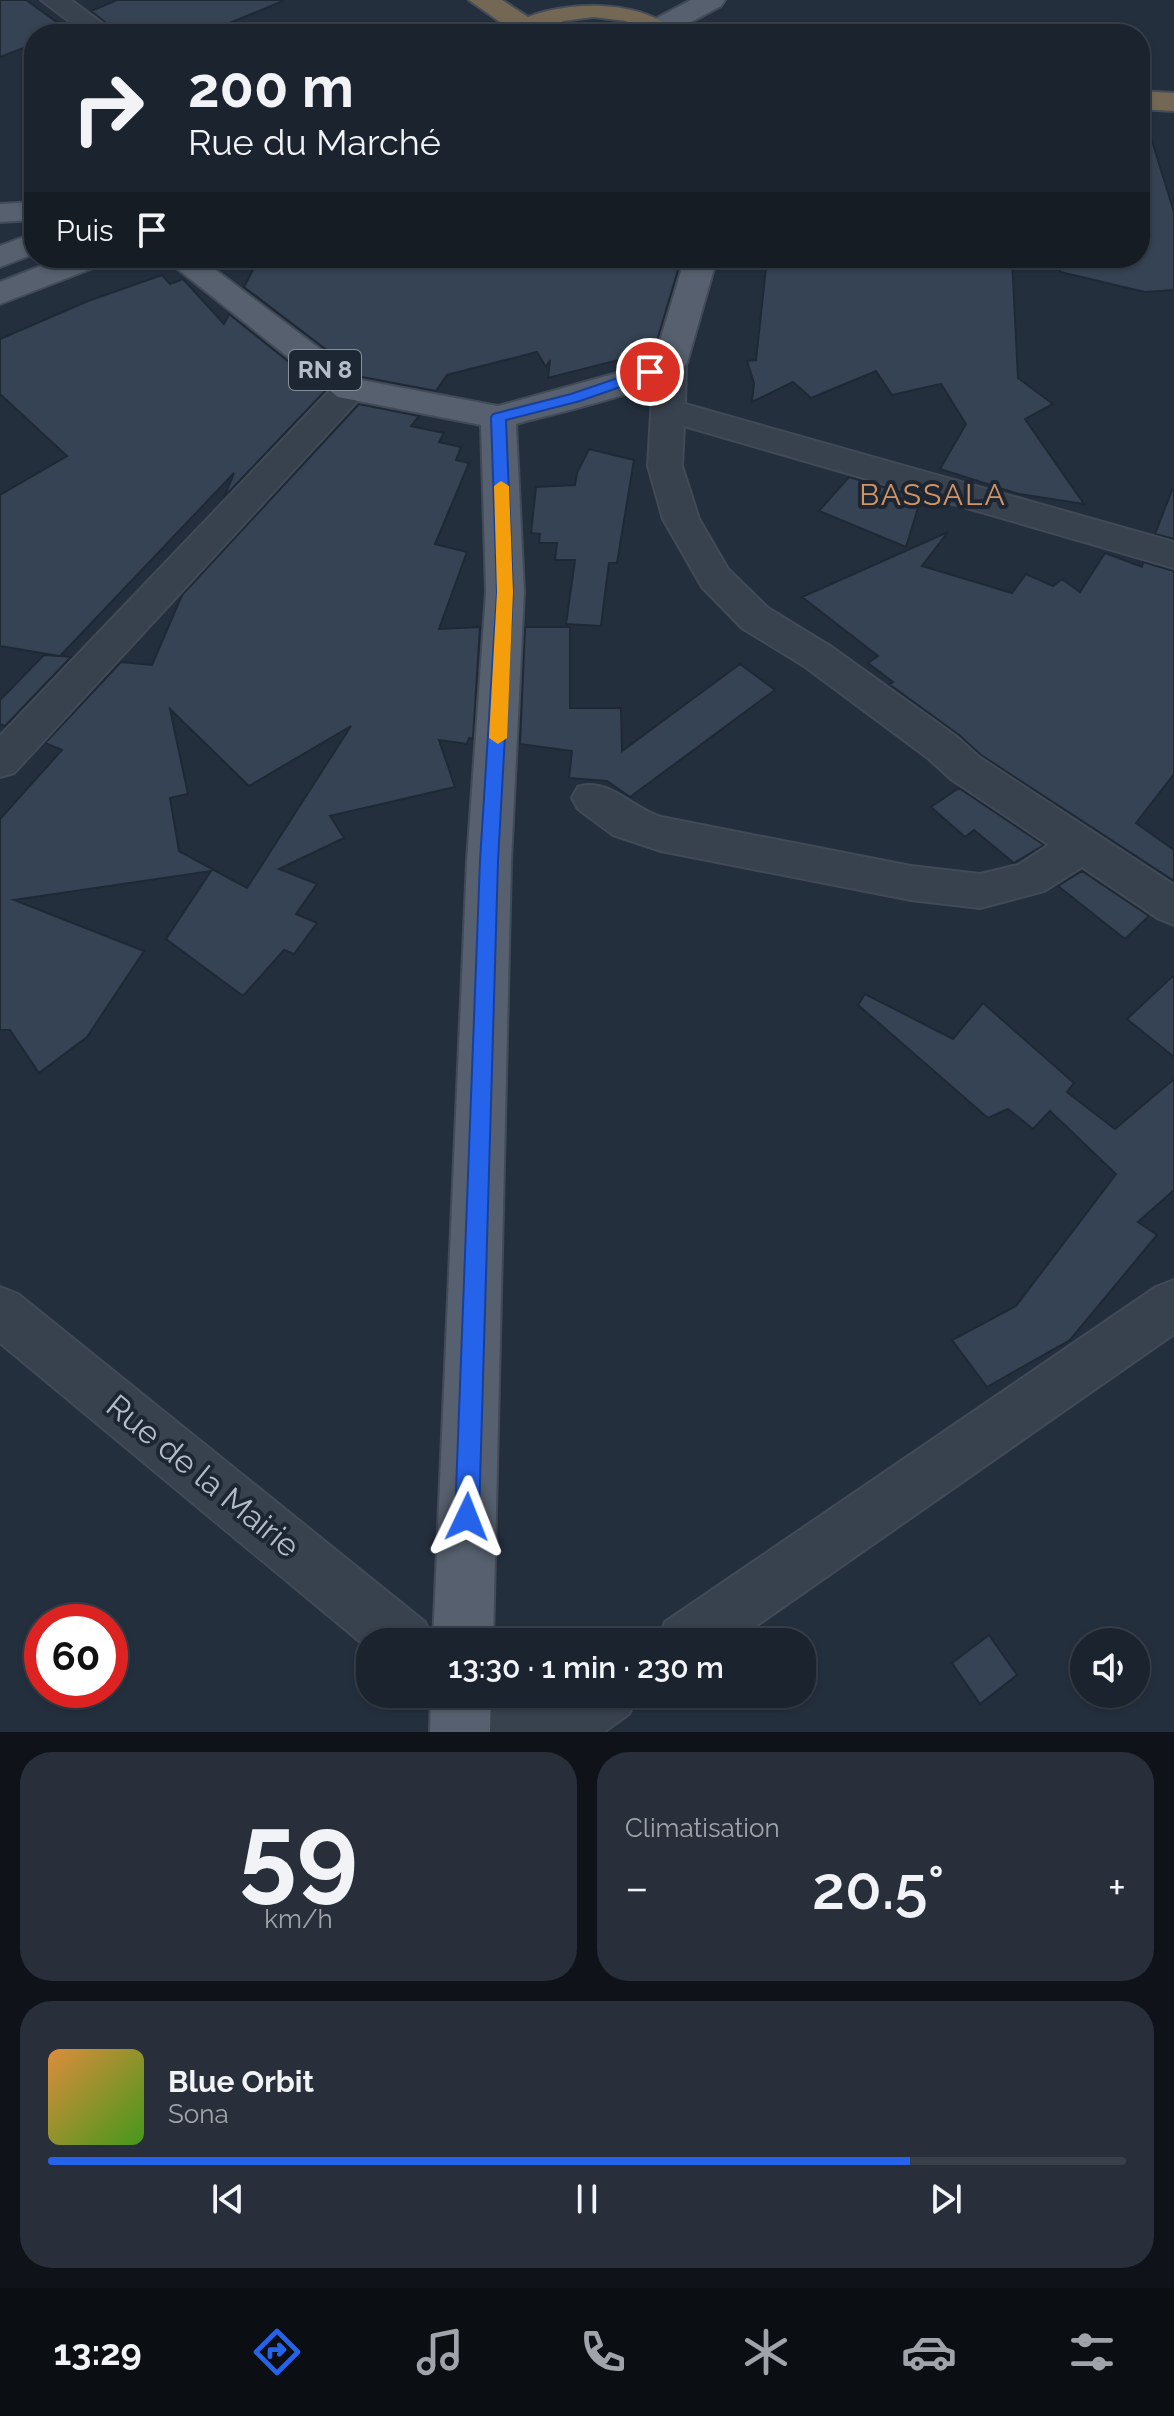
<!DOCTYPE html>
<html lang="fr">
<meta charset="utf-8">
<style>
body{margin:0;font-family:Raleway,sans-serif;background:#282f3a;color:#f1f3f6;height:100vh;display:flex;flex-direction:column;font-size:30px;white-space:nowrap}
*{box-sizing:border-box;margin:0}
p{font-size:26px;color:#a0a4aa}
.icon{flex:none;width:44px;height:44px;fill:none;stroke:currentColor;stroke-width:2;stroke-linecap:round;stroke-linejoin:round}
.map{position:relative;height:1732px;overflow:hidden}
.panel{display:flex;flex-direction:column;gap:20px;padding:20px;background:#0f1319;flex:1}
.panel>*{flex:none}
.banner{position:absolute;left:24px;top:24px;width:1126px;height:244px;border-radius:32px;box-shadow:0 2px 6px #0004,0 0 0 2px #39404a;background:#1b232e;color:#f1f3f6;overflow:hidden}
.controls{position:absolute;left:1070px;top:1628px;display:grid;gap:16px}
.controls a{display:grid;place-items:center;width:80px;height:80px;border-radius:50%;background:#1b232e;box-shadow:0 2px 6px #0004,0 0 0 2px #39404a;font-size:40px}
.speed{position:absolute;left:24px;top:1604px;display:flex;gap:16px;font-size:40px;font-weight:700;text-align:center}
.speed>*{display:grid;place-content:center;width:104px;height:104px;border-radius:50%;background:#1b232e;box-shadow:0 2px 6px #0004,0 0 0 2px #39404a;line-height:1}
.speed .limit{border:12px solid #d22;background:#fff;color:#111}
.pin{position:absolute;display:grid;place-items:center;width:68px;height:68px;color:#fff;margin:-34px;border:4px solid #fff;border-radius:50%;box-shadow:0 2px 8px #0007}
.me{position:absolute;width:88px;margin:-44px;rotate:2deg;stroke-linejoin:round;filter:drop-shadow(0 0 6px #0008)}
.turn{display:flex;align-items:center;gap:28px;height:168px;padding:0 32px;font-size:36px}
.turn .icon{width:104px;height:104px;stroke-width:2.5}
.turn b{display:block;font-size:56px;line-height:68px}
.then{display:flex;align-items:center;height:76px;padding:0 32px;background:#0003;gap:16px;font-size:30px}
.big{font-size:60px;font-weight:600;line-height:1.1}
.panel .widget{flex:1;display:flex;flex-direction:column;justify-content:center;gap:12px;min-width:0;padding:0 28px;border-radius:32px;background:#282f3a}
.panel .dial{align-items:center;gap:0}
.dial b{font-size:104px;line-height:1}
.song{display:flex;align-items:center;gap:24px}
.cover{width:96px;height:96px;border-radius:12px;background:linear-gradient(135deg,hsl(30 70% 55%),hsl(100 70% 35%))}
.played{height:8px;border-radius:4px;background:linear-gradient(90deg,#2563eb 80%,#39404a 80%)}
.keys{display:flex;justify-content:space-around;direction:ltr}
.heat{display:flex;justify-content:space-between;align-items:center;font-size:44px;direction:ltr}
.panel .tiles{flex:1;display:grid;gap:20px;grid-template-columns:1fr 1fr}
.widget:last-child{grid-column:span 2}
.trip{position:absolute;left:356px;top:1628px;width:460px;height:80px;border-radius:32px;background:#1b232e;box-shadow:0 2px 6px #0004,0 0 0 2px #39404a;font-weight:600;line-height:80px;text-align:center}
.dock{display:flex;height:128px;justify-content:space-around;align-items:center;background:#0b0e12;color:#a0a4aa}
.dock .icon{width:56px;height:56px}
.dock .on{color:#2563eb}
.dock b{font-size:36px;color:#f1f3f6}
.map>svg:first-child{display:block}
.building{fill:#364354;stroke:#1f2835;stroke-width:2;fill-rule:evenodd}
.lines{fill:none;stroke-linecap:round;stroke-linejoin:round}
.minor-casing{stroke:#414a57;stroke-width:4}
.major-casing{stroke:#414a57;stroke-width:4}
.highway-casing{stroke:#434c59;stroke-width:4}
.minor{fill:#38414e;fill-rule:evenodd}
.major{fill:#56606e;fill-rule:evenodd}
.highway{fill:#746855;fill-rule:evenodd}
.route{fill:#2563eb;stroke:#184099;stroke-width:2}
.slow{fill:#f59e0b}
.labels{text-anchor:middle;stroke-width:8;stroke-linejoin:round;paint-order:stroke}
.shield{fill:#1d2633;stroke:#878f9c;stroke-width:2}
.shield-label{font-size:24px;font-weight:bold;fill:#b4bcc9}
.quarter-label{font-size:30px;letter-spacing:2px;fill:#d59563;stroke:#1d2633}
.near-street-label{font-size:32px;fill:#b4bcc9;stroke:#1d2633}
</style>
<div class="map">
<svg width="1174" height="1732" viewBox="0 0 1174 1732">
<rect width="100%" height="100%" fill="#242f3e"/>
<path class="building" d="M 0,0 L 26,0 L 61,25 L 66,22 L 81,34 L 34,34 L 34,44 L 0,57 Z
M 117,0 L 283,0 L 283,1 L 203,34 L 120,34 L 91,11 Z
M 1148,128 L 1174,212 L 1174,290 L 1145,292 L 1060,272 L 1061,258 L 1140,258 L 1140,130 Z
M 259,258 L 670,258 L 669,262 L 680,263 L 654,351 L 548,378 L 550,360 L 546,367 L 537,352 L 447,375 L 436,391 L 362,377 L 244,287 Z
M 767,258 L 1012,258 L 1018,378 L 1053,404 L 1025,419 L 1084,504 L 1019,494 L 940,469 L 966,424 L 941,384 L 892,395 L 876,371 L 811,398 L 793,382 L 752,402 L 754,383 L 747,361 L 756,360 Z
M 162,275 L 170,284 L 183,279 L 224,324 L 229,314 L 325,391 L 224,497 L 234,473 L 60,656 L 71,657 L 5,726 L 0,724 L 0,700 L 44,655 L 59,656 L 0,646 L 0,495 L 67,456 L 0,394 L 0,339 L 88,301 Z
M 359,404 L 419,416 L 411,426 L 444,433 L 439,442 L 461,447 L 456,460 L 469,463 L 435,544 L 467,552 L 439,629 L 480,627 L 473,739 L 469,738 L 467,744 L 439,740 L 455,787 L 330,816 L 344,838 L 279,869 L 317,884 L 296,914 L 317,923 L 294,954 L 284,950 L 243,996 L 166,939 L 211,871 L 14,900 L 144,951 L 87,1037 L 39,1073 L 10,1030 L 0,1030 L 0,819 L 62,750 L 45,743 L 121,662 L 152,665 L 182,595 ZM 170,709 L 249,786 L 351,726 L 247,888 L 179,851 L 170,798 L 188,794 Z
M 589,449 L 634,460 L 617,563 L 609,563 L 601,626 L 566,624 L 575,560 L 555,560 L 557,543 L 539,543 L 540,534 L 531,533 L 536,487 L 575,485 L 577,473 Z
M 849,477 L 921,498 L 906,547 L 819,511 Z
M 1172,490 L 1174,491 L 1174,539 L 1155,534 Z
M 948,532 L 922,566 L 1012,593 L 1026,574 L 1053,586 L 1062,579 L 1080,592 L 1105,553 L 1142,567 L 1143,562 L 1174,571 L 1174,774 L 1136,823 L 1174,850 L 1174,881 L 981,755 L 959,735 L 889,684 L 893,682 L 868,663 L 878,656 L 802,597 Z
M 525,627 L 570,627 L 570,708 L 621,708 L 622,751 L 740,664 L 775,690 L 630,797 L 607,781 L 569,778 L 572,751 L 520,744 Z
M 959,788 L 1044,845 L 1014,863 L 974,830 L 965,837 L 931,807 Z
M 1082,871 L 1149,916 L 1125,939 L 1058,886 Z
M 1174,975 L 1174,1057 L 1127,1019 Z
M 865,994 L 953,1039 L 983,1003 L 1074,1083 L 1067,1092 L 1115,1129 L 1174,1079 L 1174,1190 L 1138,1222 L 1157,1235 L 1070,1340 L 987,1387 L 952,1340 L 1016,1306 L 1116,1174 L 1050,1111 L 1033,1129 L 1008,1109 L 988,1118 L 858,1005 Z
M 989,1635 L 1017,1675 L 980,1704 L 952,1663 Z"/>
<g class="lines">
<defs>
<path id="minor" d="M 41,0 L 71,0 L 117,34 L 86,34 Z
M 670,353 L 682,356 L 686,363 L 685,404 L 1174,542 L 1174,568 L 684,426 L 682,466 L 699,519 L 728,569 L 768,608 L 830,646 L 957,737 L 979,757 L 1174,885 L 1174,925 L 1159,919 L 1082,867 L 1044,891 L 980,908 L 911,900 L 661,851 L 613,835 L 578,809 L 572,798 L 578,787 C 608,777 632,808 661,817 L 911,866 L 980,874 L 1018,865 L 1049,845 L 951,779 L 929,759 L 804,666 L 742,628 L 702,587 L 663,519 L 648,466 L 654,363 L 658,356 Z
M 350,378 L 362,382 L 367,389 L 362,396 L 14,773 L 0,777 L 0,736 L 338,382 Z
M 1174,1280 L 1174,1334 L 733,1642 L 657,1642 L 665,1622 L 1156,1287 Z
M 0,1287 L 18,1294 L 425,1622 L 433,1642 L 370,1642 L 370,1650 L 0,1343 Z
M 443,1694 L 528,1694 L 545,1704 L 559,1694 L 638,1694 L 629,1714 L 604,1732 L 482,1732 L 452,1714 Z"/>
<path id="major" d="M 691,0 L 725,0 L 721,6 L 669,34 L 649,34 L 645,28 L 649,22 Z
M 34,202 L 34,220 L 0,222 L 0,204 Z
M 34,233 L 34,254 L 0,267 L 0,246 Z
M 61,258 L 106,258 L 101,265 L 0,304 L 0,282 Z
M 164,258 L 200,258 L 361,380 L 498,406 L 617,373 L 655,357 L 685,258 L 717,258 L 687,363 C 670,389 550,414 516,424 L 524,592 L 511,861 L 493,1642 L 433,1642 L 467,861 L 486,592 L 481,425 L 338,397 Z
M 431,1694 L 491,1694 L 490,1732 L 430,1732 Z"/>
<path id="highway" d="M 469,0 L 502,0 L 528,17 C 571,0 646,0 677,34 L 647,34 L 626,21 L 594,17 L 563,21 L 541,34 L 511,34 L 513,31 Z
M 1140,91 L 1174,93 L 1174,111 L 1140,109 Z"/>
</defs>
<use href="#minor" class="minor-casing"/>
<use href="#major" class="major-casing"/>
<use href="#highway" class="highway-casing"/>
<use href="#minor" class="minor"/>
<use href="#major" class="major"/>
<use href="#highway" class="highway"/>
</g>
<path class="route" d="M 650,367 L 655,369 L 655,375 L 580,401 L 506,420 L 513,592 L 498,861 L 479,1517 L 475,1525 L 467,1529 L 459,1525 L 455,1517 L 480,861 L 497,592 L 491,417 L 493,414 L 571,394 Z"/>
<path class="slow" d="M 501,481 L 509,486 L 513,592 L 507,738 L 498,744 L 489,738 L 497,592 L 494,486 Z"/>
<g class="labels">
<rect class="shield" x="289" y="350" width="72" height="40" rx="6"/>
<g class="shield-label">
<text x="325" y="378">RN 8</text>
</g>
<g class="quarter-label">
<text x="933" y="505">BASSALA</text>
</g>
<g class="near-street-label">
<text transform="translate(203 1476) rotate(39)" y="11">Rue de la Mairie</text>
</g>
</g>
</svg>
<div class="controls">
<a><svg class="icon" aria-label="sound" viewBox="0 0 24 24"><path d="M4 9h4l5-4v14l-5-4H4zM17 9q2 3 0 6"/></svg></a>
</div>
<div class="speed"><div class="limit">60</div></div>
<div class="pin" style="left:650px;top:372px;background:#d93025"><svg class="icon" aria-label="arrive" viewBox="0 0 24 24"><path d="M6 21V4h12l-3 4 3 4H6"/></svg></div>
<svg class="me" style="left:467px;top:1517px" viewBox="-20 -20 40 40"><path d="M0-17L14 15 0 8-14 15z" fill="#2563eb" stroke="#fff" stroke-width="4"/></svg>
<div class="trip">13:30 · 1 min · 230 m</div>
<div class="banner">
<div class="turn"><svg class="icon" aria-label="right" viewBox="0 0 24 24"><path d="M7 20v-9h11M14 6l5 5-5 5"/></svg><div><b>200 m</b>Rue du Marché</div></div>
<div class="then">Puis<svg class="icon" aria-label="arrive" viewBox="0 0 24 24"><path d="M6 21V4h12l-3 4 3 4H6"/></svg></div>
</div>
</div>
<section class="panel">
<div class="tiles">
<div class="widget dial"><b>59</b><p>km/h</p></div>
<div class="widget"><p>Climatisation</p>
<div class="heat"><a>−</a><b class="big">20.5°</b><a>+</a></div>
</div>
<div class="widget">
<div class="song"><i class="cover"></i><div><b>Blue Orbit</b><p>Sona</p></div></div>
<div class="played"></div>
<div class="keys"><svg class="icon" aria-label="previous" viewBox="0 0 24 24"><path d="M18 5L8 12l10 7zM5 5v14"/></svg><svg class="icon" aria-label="pause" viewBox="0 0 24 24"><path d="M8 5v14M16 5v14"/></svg><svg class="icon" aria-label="next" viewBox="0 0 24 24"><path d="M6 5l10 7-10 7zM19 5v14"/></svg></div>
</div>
</div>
</section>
<nav class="dock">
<b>13:29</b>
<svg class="icon on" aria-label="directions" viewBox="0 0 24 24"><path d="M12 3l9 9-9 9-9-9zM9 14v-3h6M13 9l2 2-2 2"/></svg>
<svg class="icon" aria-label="music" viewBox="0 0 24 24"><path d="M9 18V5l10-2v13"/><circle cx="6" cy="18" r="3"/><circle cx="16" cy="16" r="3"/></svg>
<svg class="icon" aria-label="phone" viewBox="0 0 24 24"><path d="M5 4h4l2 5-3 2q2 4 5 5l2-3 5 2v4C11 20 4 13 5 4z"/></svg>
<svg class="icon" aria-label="climate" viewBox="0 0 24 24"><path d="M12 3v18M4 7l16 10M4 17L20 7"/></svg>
<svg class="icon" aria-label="car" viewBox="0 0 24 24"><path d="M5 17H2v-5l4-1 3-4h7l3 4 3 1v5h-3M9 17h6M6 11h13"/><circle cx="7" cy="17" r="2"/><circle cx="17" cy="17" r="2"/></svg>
<svg class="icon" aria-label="filters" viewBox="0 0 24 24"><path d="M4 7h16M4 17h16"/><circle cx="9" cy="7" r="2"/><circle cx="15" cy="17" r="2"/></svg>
</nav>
